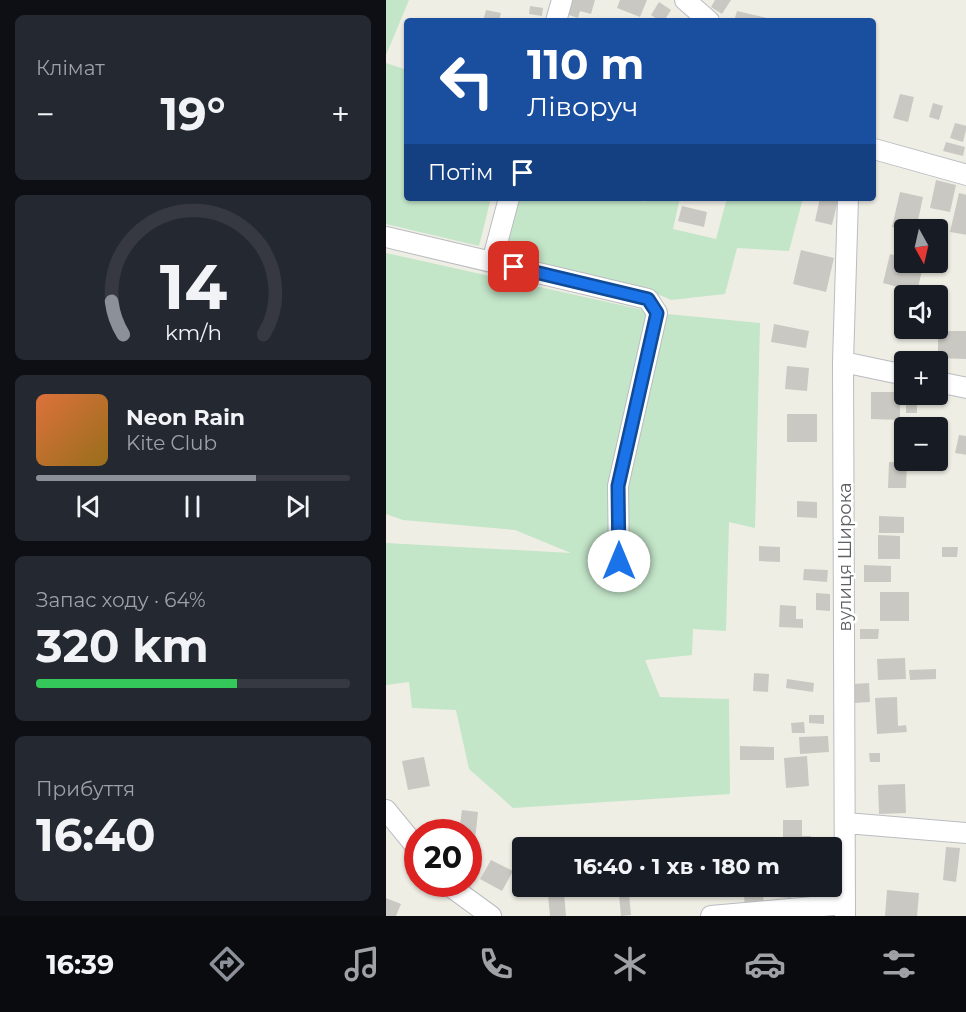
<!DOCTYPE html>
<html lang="uk">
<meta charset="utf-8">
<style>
body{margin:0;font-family:Montserrat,sans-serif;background:#242831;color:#f1f3f6;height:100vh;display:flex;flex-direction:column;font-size:22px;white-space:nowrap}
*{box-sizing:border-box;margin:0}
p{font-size:20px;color:#9ea1a6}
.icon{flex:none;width:33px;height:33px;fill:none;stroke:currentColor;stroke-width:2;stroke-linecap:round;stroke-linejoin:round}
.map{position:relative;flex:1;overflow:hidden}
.sheet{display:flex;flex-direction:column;gap:15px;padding:15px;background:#0d0f14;width:386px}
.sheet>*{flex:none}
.hud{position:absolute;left:18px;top:18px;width:472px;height:183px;border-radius:6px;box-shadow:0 2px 4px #0004;background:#1a4fa0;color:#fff;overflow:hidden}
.needle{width:39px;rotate:172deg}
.buttons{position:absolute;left:508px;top:219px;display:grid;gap:12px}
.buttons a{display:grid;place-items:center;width:54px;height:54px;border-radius:6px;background:#171b24;box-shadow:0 2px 4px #0004;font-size:30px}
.speed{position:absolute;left:18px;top:819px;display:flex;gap:12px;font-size:30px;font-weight:700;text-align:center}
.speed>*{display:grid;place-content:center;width:78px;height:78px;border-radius:50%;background:#171b24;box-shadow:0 2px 4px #0004;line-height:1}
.speed .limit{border:9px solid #d22;background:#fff;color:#111}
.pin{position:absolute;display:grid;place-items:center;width:51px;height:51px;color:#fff;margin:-26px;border-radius:12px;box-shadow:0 3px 9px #0006}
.me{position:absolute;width:66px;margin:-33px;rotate:0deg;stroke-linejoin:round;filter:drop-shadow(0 0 4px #0008)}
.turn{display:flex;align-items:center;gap:21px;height:126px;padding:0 24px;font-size:27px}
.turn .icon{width:78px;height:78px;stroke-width:2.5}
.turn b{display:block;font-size:42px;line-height:51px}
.then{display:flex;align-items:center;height:57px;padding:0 24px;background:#0003;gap:12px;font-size:22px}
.big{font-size:45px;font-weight:700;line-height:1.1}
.sheet .card{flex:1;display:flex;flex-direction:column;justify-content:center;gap:9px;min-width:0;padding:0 21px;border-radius:9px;background:#242831}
.sheet .dial{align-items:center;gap:0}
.dial svg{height:156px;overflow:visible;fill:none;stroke:#363941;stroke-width:7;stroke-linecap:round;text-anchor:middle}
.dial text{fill:#f1f3f6;stroke:none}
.song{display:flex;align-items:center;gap:18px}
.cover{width:72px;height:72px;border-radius:9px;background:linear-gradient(135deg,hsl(20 70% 55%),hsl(40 70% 35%))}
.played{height:6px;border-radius:3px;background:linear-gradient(90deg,#8c9099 70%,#363941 70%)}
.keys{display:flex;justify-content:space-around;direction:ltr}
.heat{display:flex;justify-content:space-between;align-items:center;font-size:33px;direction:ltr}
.charge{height:9px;border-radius:4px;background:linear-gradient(90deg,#34c759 64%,#363941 0)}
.trip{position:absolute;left:126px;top:837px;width:330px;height:60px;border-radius:6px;background:#171b24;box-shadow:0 2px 4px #0004;font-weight:700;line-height:60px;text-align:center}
.menu{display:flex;height:96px;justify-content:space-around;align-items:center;background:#090b0e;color:#9ea1a6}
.menu .icon{width:42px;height:42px}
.menu .on{color:#8c9099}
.menu b{font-size:27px;color:#f1f3f6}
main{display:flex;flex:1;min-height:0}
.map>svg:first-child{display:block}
.green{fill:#c3e5c8}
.building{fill:#cac8c2}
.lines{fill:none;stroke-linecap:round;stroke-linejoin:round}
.minor-casing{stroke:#babcc1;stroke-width:22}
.minor{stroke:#fff;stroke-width:20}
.route-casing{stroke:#114b97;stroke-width:15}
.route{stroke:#1a73e8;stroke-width:10}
.labels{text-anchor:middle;stroke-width:5;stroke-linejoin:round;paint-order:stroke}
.street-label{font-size:18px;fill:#5d6065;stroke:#fff}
</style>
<main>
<section class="sheet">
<div class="card"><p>Клімат</p>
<div class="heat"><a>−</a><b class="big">19°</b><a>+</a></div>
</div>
<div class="card dial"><svg viewBox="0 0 100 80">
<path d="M14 69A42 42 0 1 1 86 69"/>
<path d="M14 69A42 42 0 0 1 8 52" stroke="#8c9099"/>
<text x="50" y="56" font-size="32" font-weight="700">14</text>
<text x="50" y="72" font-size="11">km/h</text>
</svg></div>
<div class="card">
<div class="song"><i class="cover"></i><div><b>Neon Rain</b><p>Kite Club</p></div></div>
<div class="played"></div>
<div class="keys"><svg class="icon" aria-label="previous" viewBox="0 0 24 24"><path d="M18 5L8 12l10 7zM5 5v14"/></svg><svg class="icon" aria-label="pause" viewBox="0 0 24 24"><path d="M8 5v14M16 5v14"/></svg><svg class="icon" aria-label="next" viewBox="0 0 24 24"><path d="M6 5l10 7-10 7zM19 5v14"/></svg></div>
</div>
<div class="card"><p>Запас ходу · 64%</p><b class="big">320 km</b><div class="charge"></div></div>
<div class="card"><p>Прибуття</p><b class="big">16:40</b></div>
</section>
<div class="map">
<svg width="581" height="916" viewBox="0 0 581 916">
<rect width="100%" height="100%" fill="#efeee5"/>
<path class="green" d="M 0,0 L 23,0 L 0,55 Z
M 0,63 L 21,70 L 21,198 L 105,198 L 93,246 L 0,224 Z
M 131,198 L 247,198 L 258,202 L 259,198 L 294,198 L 287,229 L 330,239 L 341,198 L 417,198 L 403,251 L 351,248 L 339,294 L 285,300 L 269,293 L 115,255 Z
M 0,253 L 271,313 L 374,323 L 369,528 L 343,522 L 340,631 L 307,629 L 306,655 L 259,660 L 274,697 L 343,699 L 344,794 L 127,808 L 83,769 L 70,710 L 26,708 L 23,682 L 0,685 L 0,543 L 185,553 L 129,530 L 17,520 L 0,514 Z"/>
<path class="building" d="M 181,0 L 209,0 L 205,14 L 194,11 L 192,18 L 177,13 Z
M 234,0 L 261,0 L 254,17 L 231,8 Z
M 329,0 L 345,0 L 336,14 L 325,7 Z
M 273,2 L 285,10 L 278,21 L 274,21 L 265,15 Z
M 144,6 L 157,8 L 156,16 L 143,14 Z
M 100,10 L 115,13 L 113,21 L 97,21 Z
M 351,11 L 381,18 L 380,21 L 348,21 Z
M 514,94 L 528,97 L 522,122 L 507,118 Z
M 547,103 L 557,106 L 553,120 L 543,117 Z
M 569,123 L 581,126 L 577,142 L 564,138 Z
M 560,142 L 579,147 L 577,156 L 557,151 Z
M 550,180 L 570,185 L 564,212 L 544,208 Z
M 514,192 L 537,197 L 530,230 L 519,230 L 506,227 Z
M 573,193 L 581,195 L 581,235 L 564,232 Z
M 434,198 L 452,200 L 446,225 L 429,221 Z
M 296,206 L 321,212 L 318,227 L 292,221 Z
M 415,250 L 448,258 L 440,292 L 407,284 Z
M 504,254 L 519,258 L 519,262 L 538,262 L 531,292 L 497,283 Z
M 388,324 L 423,331 L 420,348 L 385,342 Z
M 552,331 L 580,331 L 580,359 L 552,358 Z
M 401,366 L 423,368 L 421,391 L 399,389 Z
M 485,392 L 514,392 L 514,420 L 485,419 Z
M 520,394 L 531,394 L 531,413 L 520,413 Z
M 401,414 L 431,414 L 431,442 L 401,442 Z
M 573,435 L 581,436 L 581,455 L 569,453 Z
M 503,462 L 521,462 L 520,488 L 502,488 Z
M 411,501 L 431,502 L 431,518 L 411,517 Z
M 493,516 L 518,517 L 518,533 L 493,533 Z
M 492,535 L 514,536 L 514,559 L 492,559 Z
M 373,546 L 394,547 L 394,562 L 373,561 Z
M 556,547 L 572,547 L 571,557 L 556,557 Z
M 478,565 L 505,566 L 505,582 L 478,582 Z
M 418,569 L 442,570 L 441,582 L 417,580 Z
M 494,592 L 523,592 L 523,621 L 494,621 Z
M 430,593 L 444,594 L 444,611 L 430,610 Z
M 394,605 L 410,606 L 410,619 L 417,619 L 417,628 L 393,627 Z
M 474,629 L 493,629 L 492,639 L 474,639 Z
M 519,658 L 520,679 L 492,680 L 491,659 Z
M 550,669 L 550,679 L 524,680 L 523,670 Z
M 368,673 L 383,674 L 382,692 L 367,691 Z
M 401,679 L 428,683 L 427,692 L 400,688 Z
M 483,683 L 484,702 L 468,703 L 467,684 Z
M 511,697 L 512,726 L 520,725 L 521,732 L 491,734 L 489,698 Z
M 423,715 L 438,715 L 438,724 L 423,723 Z
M 418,722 L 419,733 L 406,733 L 405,723 Z
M 442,736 L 443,752 L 414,754 L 413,737 Z
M 354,746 L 388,747 L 388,760 L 354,760 Z
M 483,753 L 494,753 L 494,762 L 484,762 Z
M 421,756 L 423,786 L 400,788 L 398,758 Z
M 38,757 L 44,786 L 22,790 L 16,761 Z
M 519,784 L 520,813 L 493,814 L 492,785 Z
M 76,810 L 92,812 L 89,840 L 82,839 L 82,832 L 73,832 Z
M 397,820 L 416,820 L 416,836 L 425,836 L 425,848 L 397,848 Z
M 343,839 L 344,848 L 321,848 L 321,841 Z
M 560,847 L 574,848 L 570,882 L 557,880 Z
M 105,860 L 127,871 L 116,891 L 94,879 Z
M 267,886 L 283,886 L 283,896 L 268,897 Z
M 325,886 L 349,886 L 350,892 L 327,895 Z
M 390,886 L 406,886 L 405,898 L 389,897 Z
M 501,890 L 533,893 L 531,916 L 499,916 Z
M 178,893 L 180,916 L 164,916 L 162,895 Z
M 243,894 L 245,915 L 235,916 L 233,895 Z
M 377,894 L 378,905 L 359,907 L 358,896 Z
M 0,898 L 15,904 L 10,916 L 0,916 Z"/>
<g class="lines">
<defs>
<path id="minor" d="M 299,0 L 323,21
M 170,21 L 176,0
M 488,149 L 581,175
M 0,237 L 262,299 L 271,313 L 232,486 L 233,561
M 106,262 L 123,198
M 457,362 L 519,375
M 552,382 L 581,388
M 0,810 L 32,849
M 460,823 L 581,833
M 61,884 L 105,916
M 325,916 L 459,904
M 459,916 L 457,362 L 462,198"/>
</defs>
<use href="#minor" class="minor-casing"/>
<use href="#minor" class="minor"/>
</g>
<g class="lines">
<defs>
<path id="route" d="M 128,267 L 262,299 L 271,313 L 232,486 L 233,561"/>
</defs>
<use href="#route" class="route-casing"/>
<use href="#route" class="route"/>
</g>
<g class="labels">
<g class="street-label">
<text transform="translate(459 557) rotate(-90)" y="6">вулиця Широка</text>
</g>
</g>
</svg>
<div class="buttons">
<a><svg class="needle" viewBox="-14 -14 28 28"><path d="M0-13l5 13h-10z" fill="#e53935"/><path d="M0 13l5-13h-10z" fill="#9ea1a6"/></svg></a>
<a><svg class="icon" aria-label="sound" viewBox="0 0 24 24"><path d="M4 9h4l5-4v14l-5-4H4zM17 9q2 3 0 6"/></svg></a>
<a>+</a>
<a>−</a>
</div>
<div class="speed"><div class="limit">20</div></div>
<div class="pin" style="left:128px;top:267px;background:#d93025"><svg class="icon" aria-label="arrive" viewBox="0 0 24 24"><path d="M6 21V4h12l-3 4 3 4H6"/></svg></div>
<svg class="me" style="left:233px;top:561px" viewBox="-20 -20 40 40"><circle r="19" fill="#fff"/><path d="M0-13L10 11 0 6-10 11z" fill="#1a73e8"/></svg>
<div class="trip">16:40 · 1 хв · 180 m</div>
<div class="hud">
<div class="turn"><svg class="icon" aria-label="left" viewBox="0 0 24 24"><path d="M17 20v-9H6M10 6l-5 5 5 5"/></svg><div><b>110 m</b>Ліворуч</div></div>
<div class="then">Потім<svg class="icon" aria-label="arrive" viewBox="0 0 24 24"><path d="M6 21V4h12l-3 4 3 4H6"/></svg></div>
</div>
</div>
</main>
<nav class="menu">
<b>16:39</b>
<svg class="icon on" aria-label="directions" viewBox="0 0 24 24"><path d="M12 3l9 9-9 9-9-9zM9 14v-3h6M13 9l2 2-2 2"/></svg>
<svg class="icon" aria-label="music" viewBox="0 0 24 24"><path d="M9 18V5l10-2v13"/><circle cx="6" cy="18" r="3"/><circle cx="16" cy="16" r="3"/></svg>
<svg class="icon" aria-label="phone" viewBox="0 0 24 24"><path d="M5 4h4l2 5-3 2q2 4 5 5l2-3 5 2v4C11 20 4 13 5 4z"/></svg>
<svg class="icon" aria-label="climate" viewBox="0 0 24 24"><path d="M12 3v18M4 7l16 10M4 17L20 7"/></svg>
<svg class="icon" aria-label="car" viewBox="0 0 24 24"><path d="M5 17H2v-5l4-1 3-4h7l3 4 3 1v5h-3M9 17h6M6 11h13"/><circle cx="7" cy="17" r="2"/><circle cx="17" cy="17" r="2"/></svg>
<svg class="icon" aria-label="filters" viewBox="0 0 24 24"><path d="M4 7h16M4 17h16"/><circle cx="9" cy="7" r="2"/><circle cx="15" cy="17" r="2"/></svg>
</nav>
